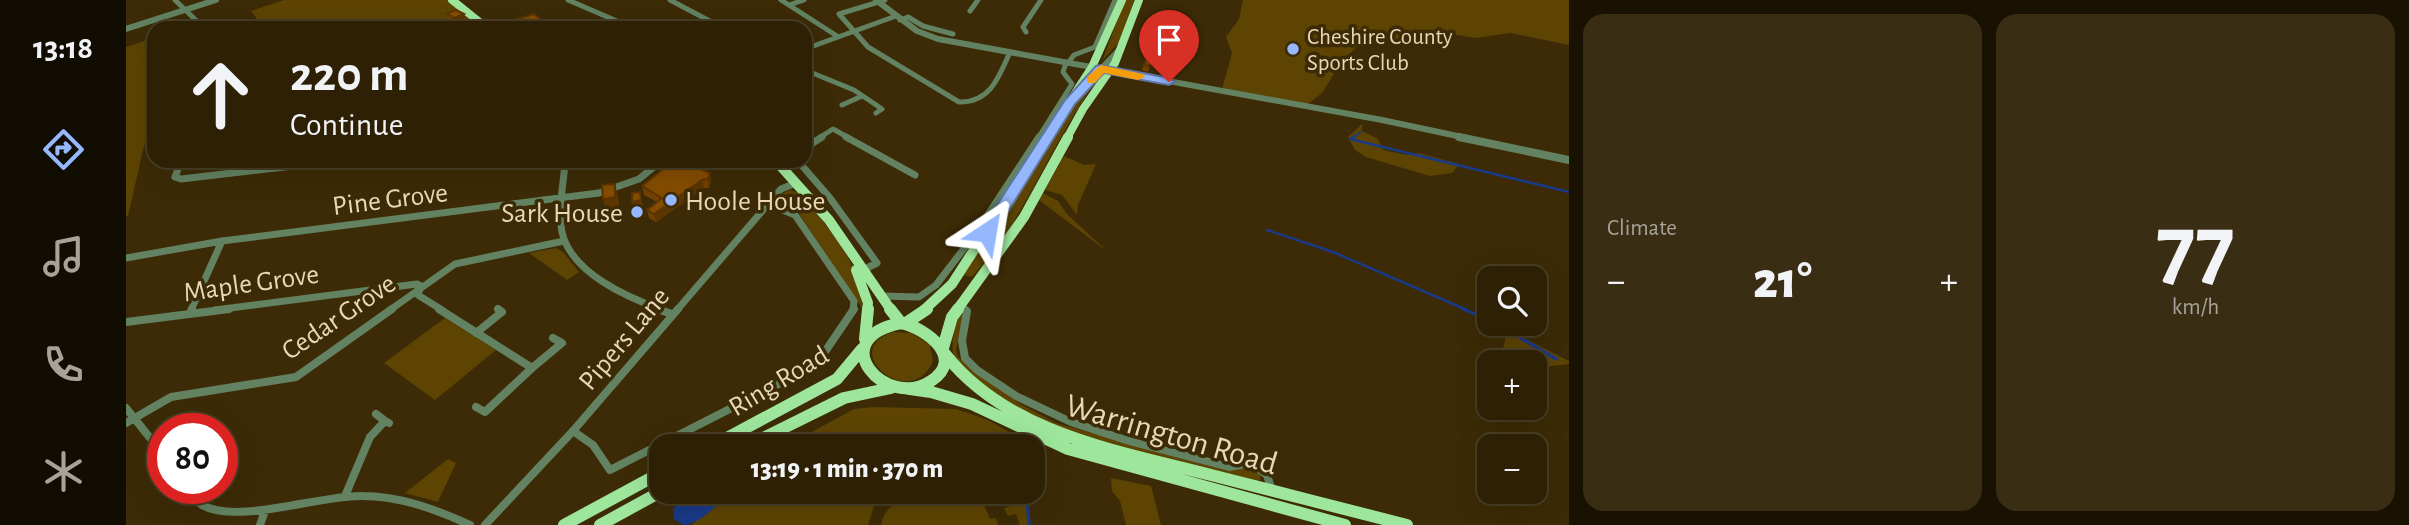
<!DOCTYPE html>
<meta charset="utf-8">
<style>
body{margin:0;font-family:"Alegreya Sans",sans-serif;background:#392d13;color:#f1f3f6;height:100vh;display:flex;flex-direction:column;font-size:26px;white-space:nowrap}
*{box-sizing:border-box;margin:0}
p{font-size:23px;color:#a7a39a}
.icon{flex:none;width:38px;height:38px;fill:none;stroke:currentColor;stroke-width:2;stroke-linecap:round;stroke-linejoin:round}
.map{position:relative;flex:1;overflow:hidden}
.panel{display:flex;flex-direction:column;gap:14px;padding:14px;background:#191202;width:840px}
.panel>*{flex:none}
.guide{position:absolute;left:21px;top:21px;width:665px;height:147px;border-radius:21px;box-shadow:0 7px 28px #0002,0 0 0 2px #483e26;background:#2d2004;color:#f1f3f6;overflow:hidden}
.fabs{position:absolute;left:1351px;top:266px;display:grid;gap:14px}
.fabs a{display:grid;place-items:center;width:70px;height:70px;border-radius:14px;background:#2d2004;box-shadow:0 7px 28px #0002,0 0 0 2px #483e26;font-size:35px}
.speed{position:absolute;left:21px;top:413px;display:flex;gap:14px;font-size:35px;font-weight:700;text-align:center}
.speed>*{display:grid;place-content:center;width:91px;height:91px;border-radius:50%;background:#2d2004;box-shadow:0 7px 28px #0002,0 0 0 2px #483e26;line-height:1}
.speed .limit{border:10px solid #d22;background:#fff;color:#111}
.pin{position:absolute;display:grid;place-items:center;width:60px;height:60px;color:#fff;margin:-72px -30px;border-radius:50% 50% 50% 0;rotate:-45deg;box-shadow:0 0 7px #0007}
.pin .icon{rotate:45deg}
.me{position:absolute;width:77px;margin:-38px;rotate:33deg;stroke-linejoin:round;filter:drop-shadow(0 0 5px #0008)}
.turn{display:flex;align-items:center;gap:24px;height:147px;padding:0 28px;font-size:32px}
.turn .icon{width:91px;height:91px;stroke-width:2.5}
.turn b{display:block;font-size:49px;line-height:60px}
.big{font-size:52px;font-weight:800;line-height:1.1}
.panel .tile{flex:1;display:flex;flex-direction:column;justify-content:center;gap:10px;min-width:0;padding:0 24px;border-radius:21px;background:#392d13}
.panel .dial{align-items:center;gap:0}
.dial b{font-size:91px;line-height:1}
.heat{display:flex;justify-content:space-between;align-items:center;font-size:38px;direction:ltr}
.panel .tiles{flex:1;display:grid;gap:14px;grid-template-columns:repeat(2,1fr)}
.trip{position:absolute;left:523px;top:434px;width:396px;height:70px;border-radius:21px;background:#2d2004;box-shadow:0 7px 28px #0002,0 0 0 2px #483e26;font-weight:800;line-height:70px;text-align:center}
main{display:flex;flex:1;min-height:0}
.tabs{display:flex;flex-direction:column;width:126px;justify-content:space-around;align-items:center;background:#120d02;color:#a7a39a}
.tabs .icon{width:49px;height:49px}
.tabs .selected{color:#94b7fd}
.tabs b{font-size:32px;color:#f1f3f6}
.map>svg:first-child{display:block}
.green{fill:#5d4403}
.water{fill:#1a3a87}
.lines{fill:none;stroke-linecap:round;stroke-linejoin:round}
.stream-far2{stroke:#1a3a87;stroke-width:2}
.stream-far1{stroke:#1a3a87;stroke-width:2.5}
.stream{stroke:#1a3a87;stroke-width:3.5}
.minor-far2{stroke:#628261;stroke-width:5}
.minor-far1{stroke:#628261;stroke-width:7}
.minor{stroke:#628261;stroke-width:8}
.tertiary-far1{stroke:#628261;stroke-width:6}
.tertiary{stroke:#628261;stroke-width:8}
.trunk-far2{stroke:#9ee69c;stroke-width:8}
.trunk-far1{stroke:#9ee69c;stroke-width:10}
.trunk{stroke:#9ee69c;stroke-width:12}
.wall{fill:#724100}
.shaded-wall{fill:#5c3500}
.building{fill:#844c00;stroke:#5c3500;stroke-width:2}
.route{fill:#94b7fd;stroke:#6077a4;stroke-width:2}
.slow{fill:#f59e0b}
.poi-dot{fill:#94b7fd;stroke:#3c2b06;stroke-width:2.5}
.labels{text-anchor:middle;stroke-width:7;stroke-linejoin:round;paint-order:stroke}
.far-poi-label{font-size:23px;fill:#e8d8b7;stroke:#3c2b06;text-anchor:start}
.street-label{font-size:28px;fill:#e8d8b7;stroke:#3c2b06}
.poi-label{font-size:28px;fill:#e8d8b7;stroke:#3c2b06;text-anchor:start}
.near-street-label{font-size:33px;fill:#e8d8b7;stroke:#3c2b06}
</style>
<main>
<nav class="tabs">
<b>13:18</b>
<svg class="icon selected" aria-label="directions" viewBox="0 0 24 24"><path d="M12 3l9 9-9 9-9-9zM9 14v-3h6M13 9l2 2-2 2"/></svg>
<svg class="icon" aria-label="music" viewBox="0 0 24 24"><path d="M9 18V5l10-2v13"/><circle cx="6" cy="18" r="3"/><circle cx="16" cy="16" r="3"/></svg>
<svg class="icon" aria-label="phone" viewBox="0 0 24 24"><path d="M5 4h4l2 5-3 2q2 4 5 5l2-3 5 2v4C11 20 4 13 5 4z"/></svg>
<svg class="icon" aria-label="climate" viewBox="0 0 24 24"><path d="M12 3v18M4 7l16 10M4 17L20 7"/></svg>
</nav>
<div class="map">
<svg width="1443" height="525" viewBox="0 0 1443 525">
<rect width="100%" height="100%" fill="#3c2b06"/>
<path class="green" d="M 158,0 L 327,0 L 346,20 L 325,28 L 107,28 L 131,19 L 125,11 Z
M 999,0 L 1008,0 L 994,41 L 976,61 Z
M 1117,0 L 1443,0 L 1443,45 L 1384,33 L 1350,38 L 1300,30 L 1286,38 L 1286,42 L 1282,45 L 1246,38 L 1235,43 L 1216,61 L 1196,93 L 1182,104 L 1096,89 L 1106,53 L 1100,37 L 1113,19 Z
M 21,40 L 28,48 L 24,51 L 28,56 L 28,115 L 17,150 L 2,216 L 0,216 L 0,47 Z
M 968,81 L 970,81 C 939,124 918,171 891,216 C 878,238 862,258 846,277 L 837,275 L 940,114 Z
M 1236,124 L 1236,131 L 1252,139 L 1257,150 L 1281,155 L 1293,153 L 1333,164 L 1326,173 L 1304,176 L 1240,157 L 1229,150 L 1222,137 Z
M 938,156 L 958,165 L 970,164 L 952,205 L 951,215 L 936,195 L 919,190 Z
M 664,190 L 672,193 C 700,224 736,263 736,308 L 672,212 L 654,206 L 651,203 L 655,194 Z
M 917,193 L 932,201 L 941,214 L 982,252 L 913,200 Z
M 430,248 L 437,252 L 453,272 L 441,280 L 403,253 Z
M 834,314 L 837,315 L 830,350 L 832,357 L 894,404 L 930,423 L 1099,470 L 1126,468 L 1135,475 L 1134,480 L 1129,482 C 1037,459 918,442 846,376 C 840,370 831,364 828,356 C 824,344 829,326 834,314 Z
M 319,318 L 370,350 L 309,400 L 258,363 Z
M 1378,328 L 1443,361 L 1443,364 L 1409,368 L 1409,362 L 1373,362 L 1379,341 Z
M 768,332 L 786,333 L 804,345 L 807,362 C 783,413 710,348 768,332 Z
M 748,407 L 830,409 L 862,420 L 892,437 L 886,446 L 660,446 L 728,409 Z
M 322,459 L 330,463 L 312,502 L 279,493 Z
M 985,478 L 1025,486 L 1035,525 L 1000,525 L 994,501 L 986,491 Z
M 596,492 L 770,492 L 749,503 L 742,525 L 565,525 L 594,503 L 598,495 Z
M 816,492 C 834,492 853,487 864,502 L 858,505 L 864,519 L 870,518 L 872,525 L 755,525 C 761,496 791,495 816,492 Z
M 873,492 L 904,492 L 902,496 L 903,525 L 894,525 L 890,514 L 882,516 L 878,508 L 885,506 L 880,497 L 872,499 Z"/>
<path class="water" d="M 575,492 L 596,492 L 598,495 C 591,508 570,525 557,525 L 548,519 L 547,508 Z"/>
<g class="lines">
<path class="stream-far2" d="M 1225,138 L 1235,132"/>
<path class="stream-far1" d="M 1228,137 L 1224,139 L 1443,192
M 1141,230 L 1207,252 L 1341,310"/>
<path class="stream" d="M 1337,309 L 1363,320
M 1371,324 L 1430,359
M 906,487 L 919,466
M 903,525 L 901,496 L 904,492"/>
<path class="minor-far2" d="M 49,0 L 78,28
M 442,0 L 507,28
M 544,0 L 597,28
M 655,0 L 711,36
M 759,0 L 713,14 L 742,47 L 833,102 C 864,103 873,77 884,52
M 663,5 L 678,0
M 844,11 L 852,0
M 774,20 L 782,17 L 797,26 L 827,34
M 900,32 L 897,27 L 915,0
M 679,49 L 770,16
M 942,63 L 948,55 L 969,47 L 989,0
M 679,70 L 728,90 L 756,109 L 750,113
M 716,105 L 736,96
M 693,138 L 707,129 L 723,138
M 912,138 L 946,84 L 937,72 L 940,63"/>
<path class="minor-far1" d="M 720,137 L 789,175
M 679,148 L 696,137
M 55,161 L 49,177 L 55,179 L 210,161
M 439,161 C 438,184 431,210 436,232 C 445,273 501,297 536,310
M 672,161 L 704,198 L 751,263 L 737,270
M 642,204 L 669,215 L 728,301 L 727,310
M 0,258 L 96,241 L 473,193 L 513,179 L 535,161
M 755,296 L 793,297 L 810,285 L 850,233 L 913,137
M 833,304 L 840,310
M 65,310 L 96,241
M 89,310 L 291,284 L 295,286 L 292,295 L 316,310
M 264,310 L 329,264 L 438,241
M 551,310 L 655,189 L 670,183"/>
<path class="minor" d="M 313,309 L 406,368 L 359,412 L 350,407
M 531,309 L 546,314
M 838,309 L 841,311 L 836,341 L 839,358 L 851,370 L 890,396 L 945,422 L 1003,441 L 1103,467 L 1125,463 L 1141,475 L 1146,491
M 64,313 L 66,309
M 0,322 L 103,309
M 350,333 L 376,312 L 372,309
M 406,368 L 436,343 L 427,338
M 0,408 L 37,454
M 250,414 L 259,421
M 0,423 L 45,397 L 170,377 L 266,309
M 447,431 L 467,445 L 484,470 L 680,370 L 694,359 L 728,309
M 63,488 C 67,494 70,501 76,505 C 111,525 194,495 236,496 C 274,496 309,509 344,525
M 219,496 L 244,437 L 259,421 L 263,423
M 134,525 L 139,511
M 359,525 L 447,431 L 552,309"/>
<path class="tertiary-far1" d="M 750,0 L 791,31 L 812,39 L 1256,120 L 1341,138
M 0,29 L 90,0
M 950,95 L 994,49"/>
<path class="tertiary" d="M 1333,137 L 1443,160"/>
<path class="trunk-far2" d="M 326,0 L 361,28
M 920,138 L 966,67 L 996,0
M 941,138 L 957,109 L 989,63 L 1013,0"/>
<path class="trunk-far1" d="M 650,161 L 703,220 L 765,310
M 730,270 L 742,303 L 741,310
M 798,310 L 826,284 L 921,137
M 831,310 L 898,217 L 942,137"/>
<path class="trunk" d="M 764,309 L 775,323
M 775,323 C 800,328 840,358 805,381 C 760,411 696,339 775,323 Z
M 780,323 L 801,309
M 739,339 L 742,309
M 817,348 L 826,317 L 832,309
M 819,354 C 882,434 992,451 1085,475 C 1150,492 1216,508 1281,525
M 777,388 L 805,392 L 846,404 L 942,449 L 1219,525
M 586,446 L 711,379 L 736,349
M 621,446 L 718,398 L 765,388
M 438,525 L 536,472
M 474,525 L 536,491"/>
</g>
<path class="wall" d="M 321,13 L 343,28 L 326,28 Z
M 392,19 L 422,25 L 423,28 L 396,28 L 394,27 Z
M 1020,59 L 1026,60 L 1022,72 L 1016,70 Z
M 566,166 L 584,173 L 585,182 L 583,188 L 578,188 L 530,222 L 523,218 L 521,210 L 531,202 L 518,195 L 516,186 Z"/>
<path class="shaded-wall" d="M 338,14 L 343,28 L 331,28 L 328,18 Z
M 561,161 L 572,161 L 560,172 L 559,163 Z
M 584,173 L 585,182 L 583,188 L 582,179 Z
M 576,180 L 578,188 L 530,222 L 528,214 Z
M 489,184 L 493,200 L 493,214 L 481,215 L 477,199 Z
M 514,192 L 519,217 L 510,218 L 506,202 Z"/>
<path class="building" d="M 330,10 L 338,14 L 328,18 L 321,13 Z
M 408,14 L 422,25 L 415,28 L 403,28 L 392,19 Z
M 1020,59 L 1026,60 L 1024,66 L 1018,65 Z
M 547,161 L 561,161 L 559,163 L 584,173 L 582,179 L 576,180 L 528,214 L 521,210 L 536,198 L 516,186 Z
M 489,184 L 489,197 L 477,199 L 476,185 Z
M 514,192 L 515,200 L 506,202 L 506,193 Z"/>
<path class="route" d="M 975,65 L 1043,78 L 1049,82 L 1043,85 L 978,73 L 949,104 L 867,236 L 856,236 L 854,232 L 856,228 L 939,100 L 970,66 Z"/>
<path class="slow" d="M 975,65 L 1017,74 L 1019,77 L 1012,80 L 978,73 L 969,83 L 961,83 L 961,77 Z"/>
<g class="poi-dot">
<circle cx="1167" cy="49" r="7"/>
<circle cx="545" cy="200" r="7"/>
<circle cx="511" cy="212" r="7"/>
</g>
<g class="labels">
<g class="far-poi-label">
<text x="1181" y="44">Cheshire County<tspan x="1181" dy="26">Sports Club</tspan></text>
</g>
<g class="street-label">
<text transform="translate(264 198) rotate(-7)" y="10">Pine Grove</text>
<text transform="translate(125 282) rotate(-8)" y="10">Maple Grove</text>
<text transform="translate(212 316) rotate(-34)" y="10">Cedar Grove</text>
<text transform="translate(497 338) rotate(-50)" y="10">Pipers Lane</text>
<text transform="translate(652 380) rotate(-31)" y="10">Ring Road</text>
</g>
<g class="poi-label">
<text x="559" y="210">Hoole House</text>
<text x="497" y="222" text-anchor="end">Sark House</text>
</g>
<g class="near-street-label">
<text transform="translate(1046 433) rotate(16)" y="12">Warrington Road</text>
</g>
</g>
</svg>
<div class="fabs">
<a><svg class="icon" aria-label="search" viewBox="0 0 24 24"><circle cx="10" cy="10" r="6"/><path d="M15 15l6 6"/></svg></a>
<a>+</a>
<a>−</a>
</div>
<div class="speed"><div class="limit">80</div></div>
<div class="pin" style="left:1043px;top:82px;background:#d93025"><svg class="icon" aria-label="arrive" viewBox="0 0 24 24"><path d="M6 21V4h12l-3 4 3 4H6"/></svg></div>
<svg class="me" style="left:861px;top:232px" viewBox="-20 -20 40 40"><path d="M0-17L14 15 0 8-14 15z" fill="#94b7fd" stroke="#fff" stroke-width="4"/></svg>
<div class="trip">13:19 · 1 min · 370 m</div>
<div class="guide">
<div class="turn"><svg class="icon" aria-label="ahead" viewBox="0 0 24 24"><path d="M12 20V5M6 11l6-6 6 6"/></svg><div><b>220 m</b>Continue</div></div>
</div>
</div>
<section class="panel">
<div class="tiles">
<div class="tile"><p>Climate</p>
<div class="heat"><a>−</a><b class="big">21°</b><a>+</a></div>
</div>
<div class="tile dial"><b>77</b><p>km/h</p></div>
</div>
</section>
</main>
